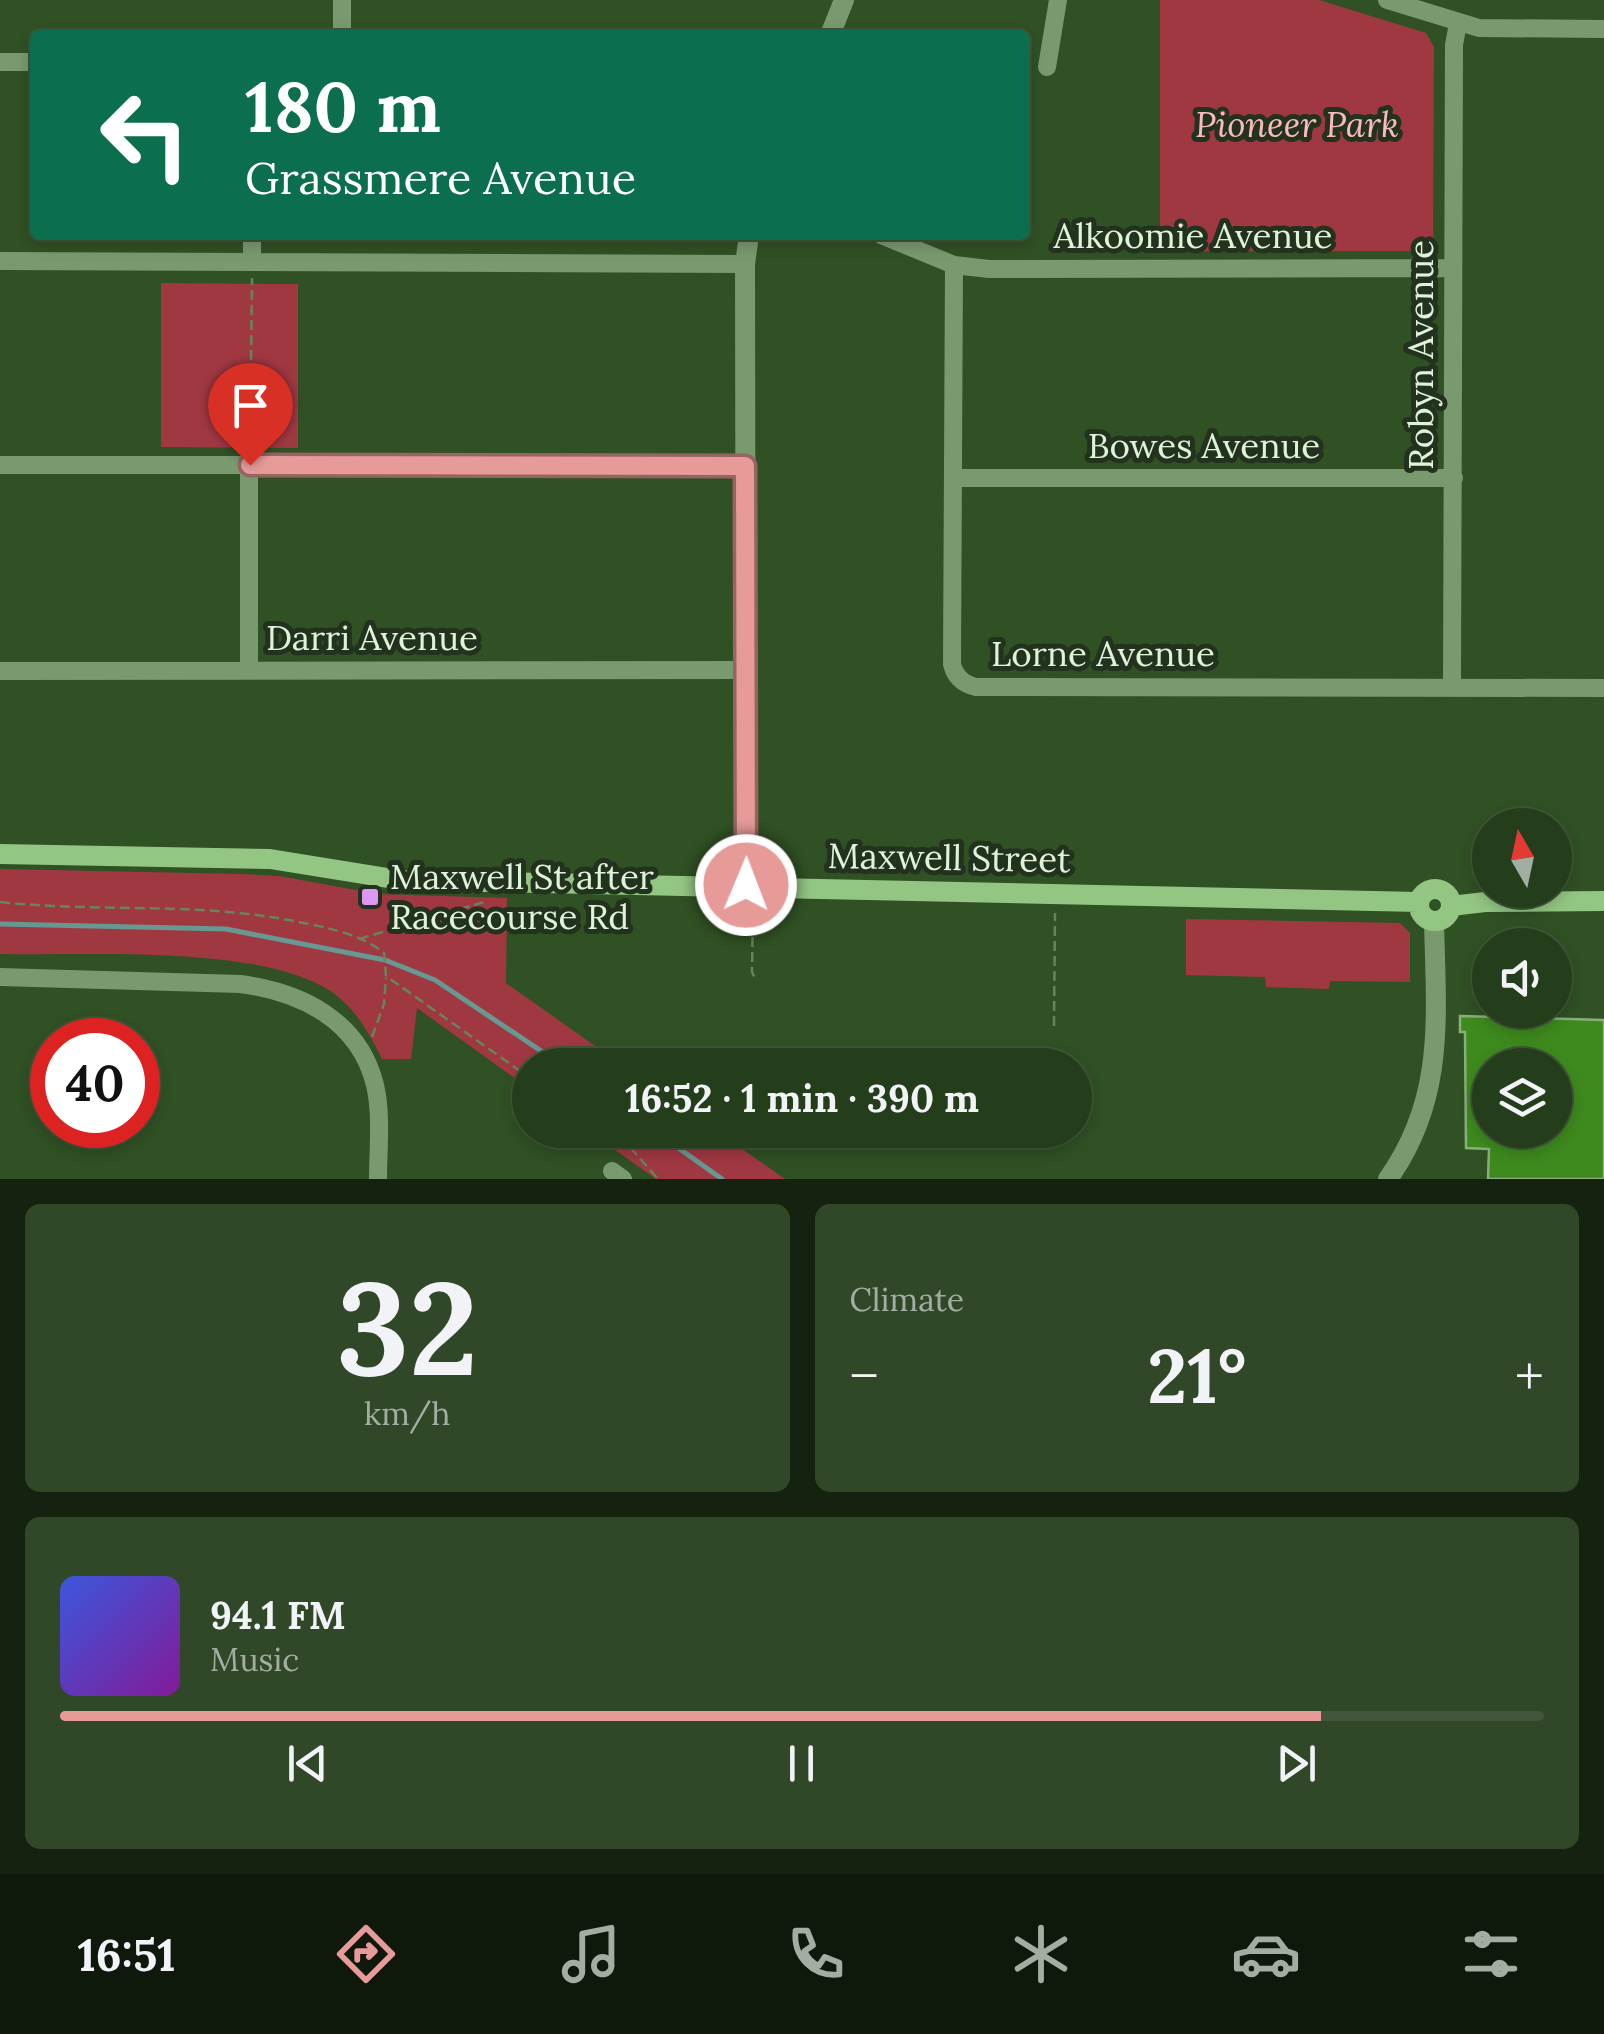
<!DOCTYPE html>
<meta charset="utf-8">
<style>
body{margin:0;font-family:Lora,serif;background:#304828;color:#f1f3f6;height:100vh;display:flex;flex-direction:column;font-size:38px;white-space:nowrap}
*{box-sizing:border-box;margin:0}
p{font-size:32px;color:#a3aea3}
.icon{flex:none;width:55px;height:55px;fill:none;stroke:currentColor;stroke-width:2;stroke-linecap:round;stroke-linejoin:round}
.map{position:relative;height:1179px;overflow:hidden}
.side{display:flex;flex-direction:column;gap:25px;padding:25px;background:#14220f;flex:1}
.side>*{flex:none}
.top-card{position:absolute;left:30px;top:30px;width:1000px;height:210px;border-radius:10px;box-shadow:0 5px 15px #0003,0 0 0 2px #41563a;background:#0b6e4f;color:#fff;overflow:hidden}
.needle{width:65px;rotate:351deg}
.tools{position:absolute;left:1472px;top:808px;display:grid;gap:20px}
.tools a{display:grid;place-items:center;width:100px;height:100px;border-radius:50%;background:#243d1b;box-shadow:0 5px 15px #0003,0 0 0 2px #41563a;font-size:50px}
.speed{position:absolute;left:30px;top:1018px;display:flex;gap:20px;font-size:50px;font-weight:700;text-align:center}
.speed>*{display:grid;place-content:center;width:130px;height:130px;border-radius:50%;background:#243d1b;box-shadow:0 5px 15px #0003,0 0 0 2px #41563a;line-height:1}
.speed .limit{border:15px solid #d22;background:#fff;color:#111}
.pin{position:absolute;display:grid;place-items:center;width:85px;height:85px;color:#fff;margin:-102px -42px;border-radius:50% 50% 50% 0;rotate:-45deg;box-shadow:0 0 10px #0007}
.pin .icon{rotate:45deg}
.me{position:absolute;width:110px;margin:-55px;rotate:1deg;stroke-linejoin:round;filter:drop-shadow(0 0 8px #0008)}
.turn{display:flex;align-items:center;gap:35px;height:210px;padding:0 50px;font-size:45px}
.turn .icon{width:130px;height:130px;stroke-width:2.5}
.turn b{display:block;font-size:70px;line-height:85px}
.big{font-size:75px;font-weight:700;line-height:1.1}
.side .card{flex:1;display:flex;flex-direction:column;justify-content:center;gap:15px;min-width:0;padding:0 35px;border-radius:15px;background:#304828}
.side .dial{align-items:center;gap:0}
.dial b{font-size:130px;line-height:1}
.song{display:flex;align-items:center;gap:30px}
.cover{width:120px;height:120px;border-radius:15px;background:linear-gradient(135deg,hsl(230 70% 55%),hsl(290 70% 35%))}
.played{height:10px;border-radius:5px;background:linear-gradient(90deg,#e69b98 85%,#41563a 85%)}
.keys{display:flex;justify-content:space-around;direction:ltr}
.heat{display:flex;justify-content:space-between;align-items:center;font-size:55px;direction:ltr}
.side .tiles{flex:1;display:grid;gap:25px;grid-template-columns:1fr 1fr}
.card:last-child{grid-column:span 2}
.trip{position:absolute;left:512px;top:1048px;width:580px;height:100px;border-radius:50px;background:#243d1b;box-shadow:0 5px 15px #0003,0 0 0 2px #41563a;font-weight:700;line-height:100px;text-align:center}
.menu{display:flex;height:160px;justify-content:space-around;align-items:center;background:#0e180b;color:#a3aea3}
.menu .icon{width:70px;height:70px}
.menu .on{color:#e69b98}
.menu b{font-size:45px;color:#f1f3f6}
.map>svg:first-child{display:block}
.green{fill:#a03842}
.lines{fill:none;stroke-linecap:round;stroke-linejoin:round}
.stream{stroke:#679892;stroke-width:5}
.building{fill:#3e8a1e;stroke:#88ae7c;stroke-width:2.5;fill-rule:evenodd}
.path{stroke:#68845d;stroke-width:2.5;stroke-dasharray:10 5;stroke-linecap:butt}
.minor{stroke:#79996f;stroke-width:18}
.tertiary{stroke:#79996f;stroke-width:20}
.secondary{stroke:#93c683;stroke-width:20}
.route-casing{stroke:#966563;stroke-width:25}
.route{stroke:#e69b98;stroke-width:18}
.poi-dot{fill:#de98f2;stroke:#23321e;stroke-width:4}
.labels{text-anchor:middle;stroke-width:10;stroke-linejoin:round;paint-order:stroke}
.park-label{font-size:35px;font-style:italic;fill:#fbbabb;stroke:#23321e}
.street-label{font-size:35px;fill:#dff3d9;stroke:#23321e}
.poi-label{font-size:35px;fill:#dff3d9;stroke:#23321e;text-anchor:start}
</style>
<div class="map">
<svg width="1604" height="1179" viewBox="0 0 1604 1179">
<rect width="100%" height="100%" fill="#305124"/>
<path class="green" d="M 1160,0 L 1319,0 L 1426,33 L 1434,47 L 1433,241 L 1422,251 L 1160,251 Z
M 161,283 L 298,284 L 298,448 L 161,447 Z
M 0,869 L 242,874 L 279,876 L 378,894 L 507,898 L 506,983 L 622,1065 L 530,1065 L 530,1089 L 417,1008 L 411,1059 L 382,1059 C 370,1034 355,1008 332,992 C 261,944 87,956 0,954 Z
M 1186,919 L 1400,923 L 1410,933 L 1410,982 L 1330,981 L 1329,989 L 1266,987 L 1265,977 L 1186,975 Z
M 587,1130 L 715,1130 L 785,1179 L 656,1179 Z"/>
<g class="lines">
<path class="stream" d="M 0,924 L 226,929 L 385,960 L 435,980 L 562,1065
M 653,1130 L 722,1179"/>
</g>
<path class="building" d="M 1460,1016 L 1604,1020 L 1604,1179 L 1488,1179 L 1489,1149 L 1466,1148 L 1465,1032 L 1460,1032 ZM 1490,1065 L 1555,1065 L 1555,1130 L 1490,1130 Z"/>
<g class="lines">
<path class="path" d="M 250,450 L 252,278
M 0,902 C 103,913 196,901 299,922 C 328,928 361,934 384,953 L 386,976 L 530,1078
M 753,907 L 752,972 L 755,978
M 359,939 L 484,902
M 1054,1026 L 1055,913
M 372,1037 L 384,1004 L 386,978
M 606,1130 L 628,1145 L 658,1179"/>
<path class="minor" d="M 342,0 L 342,35
M 1387,0 L 1479,28 L 1604,29
M 0,62 L 35,62
M 1047,67 L 1058,0
M 252,235 L 252,262
M 881,235 L 954,265 L 989,269 L 1453,268
M 0,261 L 745,264
M 954,265 L 952,664 C 955,677 963,684 976,687 L 1604,688
M 0,465 L 745,465
M 955,478 L 1454,478
M 0,671 L 745,670
M 249,671 L 249,465
M 1452,687 L 1454,45 L 1458,23
M 0,977 L 240,984 C 301,992 359,1020 375,1085 C 382,1115 378,1149 378,1179
M 612,1171 L 623,1179"/>
<path class="tertiary" d="M 830,35 L 844,0
M 746,885 L 745,264 L 749,235
M 1388,1179 C 1446,1098 1436,1015 1434,921"/>
<path class="secondary" d="M 0,854 L 270,859 L 400,880 L 1419,902
M1419 905a16 16 0 1 1 32 0a16 16 0 1 1-32 0Z
M 1451,906 L 1485,902 L 1604,901"/>
</g>
<g class="lines">
<defs>
<path id="route" d="M 250,465 L 745,466 L 746,885"/>
</defs>
<use href="#route" class="route-casing"/>
<use href="#route" class="route"/>
</g>
<rect class="poi-dot" x="360" y="887" width="20" height="20" rx="5"/>
<g class="labels">
<g class="park-label">
<text x="1297" y="137">Pioneer Park</text>
</g>
<g class="street-label">
<text x="1193" y="248">Alkoomie Avenue</text>
<text transform="translate(1421 355) rotate(-90)" y="12">Robyn Avenue</text>
<text x="1204" y="458">Bowes Avenue</text>
<text x="372" y="650">Darri Avenue</text>
<text x="1103" y="666">Lorne Avenue</text>
<text transform="translate(949 858) rotate(1)" y="12">Maxwell Street</text>
</g>
<g class="poi-label">
<text x="390" y="889">Maxwell St after<tspan x="390" dy="40">Racecourse Rd</tspan></text>
</g>
</g>
</svg>
<div class="tools">
<a><svg class="needle" viewBox="-14 -14 28 28"><path d="M0-13l5 13h-10z" fill="#e53935"/><path d="M0 13l5-13h-10z" fill="#a3aea3"/></svg></a>
<a><svg class="icon" aria-label="sound" viewBox="0 0 24 24"><path d="M4 9h4l5-4v14l-5-4H4zM17 9q2 3 0 6"/></svg></a>
<a><svg class="icon" aria-label="layers" viewBox="0 0 24 24"><path d="M12 4l9 5-9 5-9-5zM3 14l9 5 9-5"/></svg></a>
</div>
<div class="speed"><div class="limit">40</div></div>
<div class="pin" style="left:250px;top:465px;background:#d93025"><svg class="icon" aria-label="arrive" viewBox="0 0 24 24"><path d="M6 21V4h12l-3 4 3 4H6"/></svg></div>
<svg class="me" style="left:746px;top:885px" viewBox="-20 -20 40 40"><circle r="17" fill="#e69b98" stroke="#fff" stroke-width="3"/><path d="M0-11L8 9 0 5-8 9z" fill="#fff"/></svg>
<div class="trip">16:52 · 1 min · 390 m</div>
<div class="top-card">
<div class="turn"><svg class="icon" aria-label="left" viewBox="0 0 24 24"><path d="M17 20v-9H6M10 6l-5 5 5 5"/></svg><div><b>180 m</b>Grassmere Avenue</div></div>
</div>
</div>
<section class="side">
<div class="tiles">
<div class="card dial"><b>32</b><p>km/h</p></div>
<div class="card"><p>Climate</p>
<div class="heat"><a>−</a><b class="big">21°</b><a>+</a></div>
</div>
<div class="card">
<div class="song"><i class="cover"></i><div><b>94.1 FM</b><p>Music</p></div></div>
<div class="played"></div>
<div class="keys"><svg class="icon" aria-label="previous" viewBox="0 0 24 24"><path d="M18 5L8 12l10 7zM5 5v14"/></svg><svg class="icon" aria-label="pause" viewBox="0 0 24 24"><path d="M8 5v14M16 5v14"/></svg><svg class="icon" aria-label="next" viewBox="0 0 24 24"><path d="M6 5l10 7-10 7zM19 5v14"/></svg></div>
</div>
</div>
</section>
<nav class="menu">
<b>16:51</b>
<svg class="icon on" aria-label="directions" viewBox="0 0 24 24"><path d="M12 3l9 9-9 9-9-9zM9 14v-3h6M13 9l2 2-2 2"/></svg>
<svg class="icon" aria-label="music" viewBox="0 0 24 24"><path d="M9 18V5l10-2v13"/><circle cx="6" cy="18" r="3"/><circle cx="16" cy="16" r="3"/></svg>
<svg class="icon" aria-label="phone" viewBox="0 0 24 24"><path d="M5 4h4l2 5-3 2q2 4 5 5l2-3 5 2v4C11 20 4 13 5 4z"/></svg>
<svg class="icon" aria-label="climate" viewBox="0 0 24 24"><path d="M12 3v18M4 7l16 10M4 17L20 7"/></svg>
<svg class="icon" aria-label="car" viewBox="0 0 24 24"><path d="M5 17H2v-5l4-1 3-4h7l3 4 3 1v5h-3M9 17h6M6 11h13"/><circle cx="7" cy="17" r="2"/><circle cx="17" cy="17" r="2"/></svg>
<svg class="icon" aria-label="filters" viewBox="0 0 24 24"><path d="M4 7h16M4 17h16"/><circle cx="9" cy="7" r="2"/><circle cx="15" cy="17" r="2"/></svg>
</nav>
